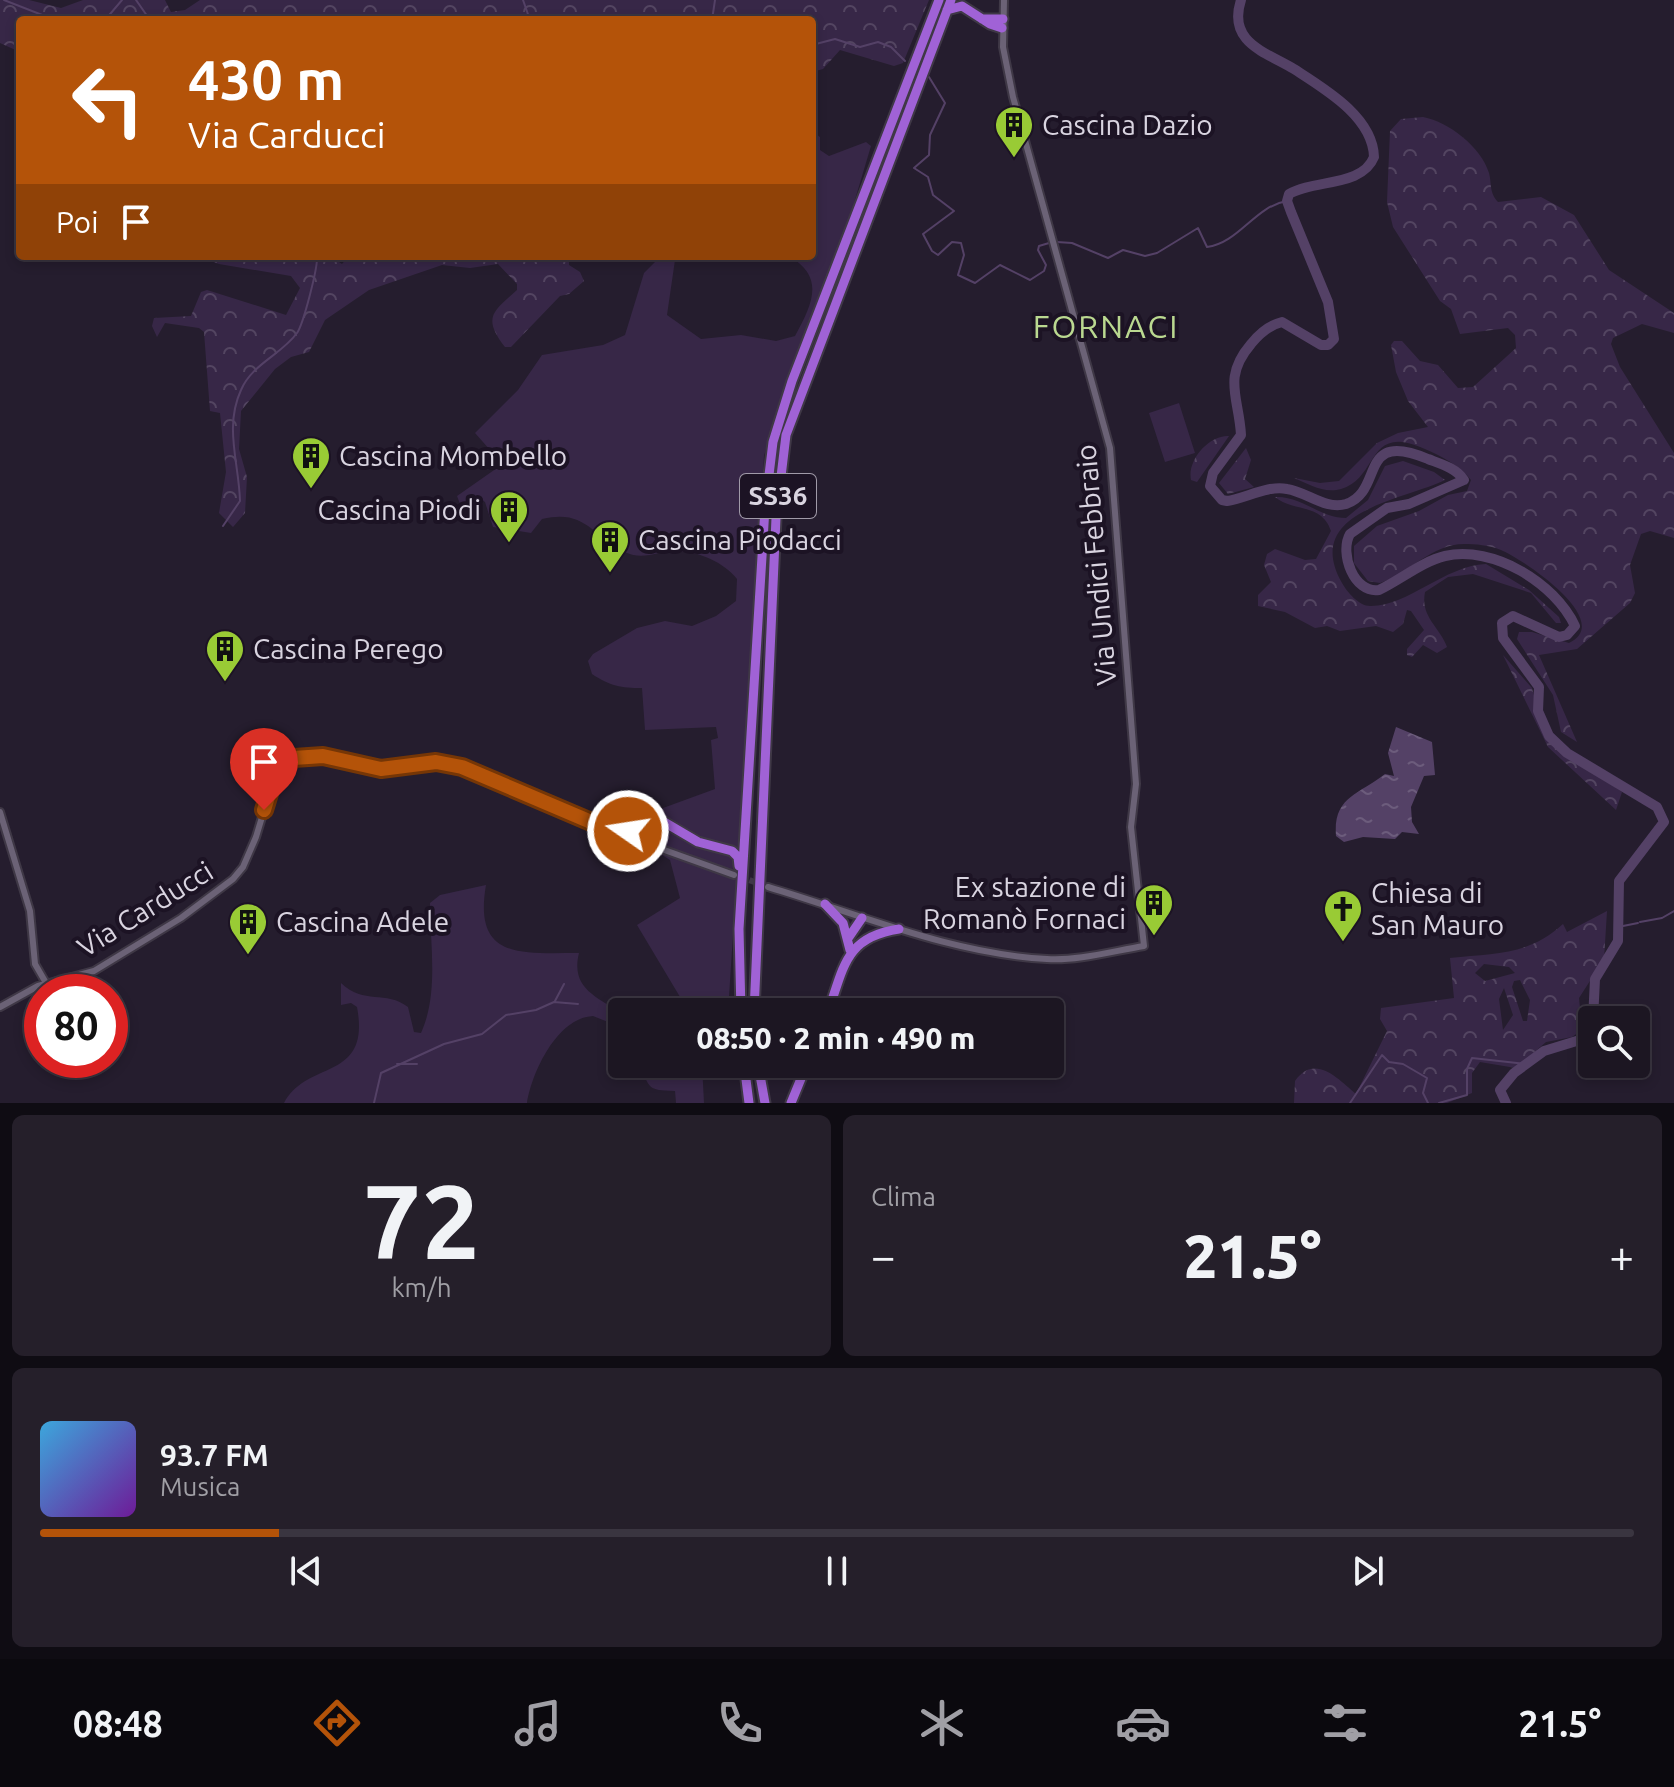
<!DOCTYPE html>
<html lang="it">
<meta charset="utf-8">
<style>
body{margin:0;font-family:Ubuntu,sans-serif;background:#251f2a;color:#f1f3f6;height:100vh;display:flex;flex-direction:column;font-size:30px;white-space:nowrap}
*{box-sizing:border-box;margin:0}
p{font-size:26px;color:#a09fa5}
.icon{flex:none;width:44px;height:44px;fill:none;stroke:currentColor;stroke-width:2;stroke-linecap:round;stroke-linejoin:round}
.map{position:relative;height:1103px;overflow:hidden}
.drawer{display:flex;flex-direction:column;gap:12px;padding:12px;background:#0f0c13;flex:1}
.drawer>*{flex:none}
.top-card{position:absolute;left:16px;top:16px;width:800px;height:244px;border-radius:8px;box-shadow:0 4px 12px #0003,0 0 0 2px #3a3540;background:#b45309;color:#fff;overflow:hidden}
.buttons{position:absolute;left:1578px;top:1006px;display:grid;gap:16px}
.buttons a{display:grid;place-items:center;width:72px;height:72px;border-radius:8px;background:#1c1622;box-shadow:0 4px 12px #0003,0 0 0 2px #3a3540;font-size:40px}
.speed{position:absolute;left:24px;top:974px;display:flex;gap:16px;font-size:40px;font-weight:700;text-align:center}
.speed>*{display:grid;place-content:center;width:104px;height:104px;border-radius:50%;background:#1c1622;box-shadow:0 4px 12px #0003,0 0 0 2px #3a3540;line-height:1}
.speed .limit{border:12px solid #d22;background:#fff;color:#111}
.pin{position:absolute;display:grid;place-items:center;width:68px;height:68px;color:#fff;margin:-82px -34px;border-radius:50% 50% 50% 0;rotate:-45deg;box-shadow:0 0 8px #0007}
.pin .icon{rotate:45deg}
.me{position:absolute;width:88px;margin:-44px;rotate:283deg;stroke-linejoin:round;filter:drop-shadow(0 0 6px #0008)}
.turn{display:flex;align-items:center;gap:28px;height:168px;padding:0 40px;font-size:36px}
.turn .icon{width:104px;height:104px;stroke-width:2.5}
.turn b{display:block;font-size:56px;line-height:68px}
.then{display:flex;align-items:center;height:76px;padding:0 40px;background:#0003;gap:16px;font-size:30px}
.big{font-size:60px;font-weight:800;line-height:1.1}
.drawer .widget{flex:1;display:flex;flex-direction:column;justify-content:center;gap:12px;min-width:0;padding:0 28px;border-radius:12px;background:#251f2a}
.drawer .dial{align-items:center;gap:0}
.dial b{font-size:104px;line-height:1}
.song{display:flex;align-items:center;gap:24px}
.cover{width:96px;height:96px;border-radius:12px;background:linear-gradient(135deg,hsl(200 70% 55%),hsl(280 70% 35%))}
.played{height:8px;border-radius:4px;background:linear-gradient(90deg,#b45309 15%,#3a3540 15%)}
.keys{display:flex;justify-content:space-around;direction:ltr}
.heat{display:flex;justify-content:space-between;align-items:center;font-size:44px;direction:ltr}
.drawer .tiles{flex:1;display:grid;gap:12px;grid-template-columns:1fr 1fr}
.widget:last-child{grid-column:span 2}
.trip{position:absolute;left:608px;top:998px;width:456px;height:80px;border-radius:8px;background:#1c1622;box-shadow:0 4px 12px #0003,0 0 0 2px #3a3540;font-weight:800;line-height:80px;text-align:center}
.tabs{display:flex;height:128px;justify-content:space-around;align-items:center;background:#0b090e;color:#a09fa5}
.tabs .icon{width:56px;height:56px}
.tabs .on{color:#b45309}
.tabs b{font-size:36px;color:#f1f3f6}
.map>svg:first-child{display:block}
.grass{fill:#372747}
.forest{fill:url(#forest-crowns);fill-rule:evenodd}
.water{fill:url(#water-ripples)}
.lines{fill:none;stroke-linecap:round;stroke-linejoin:round}
.stream{stroke:#544166;stroke-width:2}
.river{stroke:#544166;stroke-width:10}
.minor-tunnel{stroke:#403849;stroke-width:6;stroke-dasharray:6 3;stroke-linecap:butt}
.minor-casing{stroke:#3f3846;stroke-width:10}
.highway-casing{stroke:#3f3846;stroke-width:13}
.minor{stroke:#6b6276;stroke-width:6}
.highway{stroke:#a062d6;stroke-width:9}
.route-casing{stroke:#753606;stroke-width:20}
.route{stroke:#b45309;stroke-width:14}
.labels{text-anchor:middle;stroke-width:8;stroke-linejoin:round;paint-order:stroke}
.shield{fill:#1c1324;stroke:#a09aa8;stroke-width:2}
.shield-label{font-size:26px;font-weight:bold;fill:#d9d4e0}
.poi-label{font-size:28px;fill:#d9d4e0;stroke:#1c1324;text-anchor:start}
.street-label{font-size:28px;fill:#d9d4e0;stroke:#1c1324}
.quarter-label{font-size:32px;letter-spacing:2px;fill:#bad890;stroke:#1c1324}
</style>
<div class="map">
<svg width="1674" height="1103" viewBox="0 0 1674 1103">
<defs>
<pattern id="forest-crowns" width="20" height="18" patternUnits="userSpaceOnUse" patternTransform="scale(2)"><rect width="20" height="18" fill="#372747"/><path d="M2 6a3 3 0 1 1 6 0M12 15a3 3 0 1 1 6 0" fill="none" stroke="#534561"/></pattern>
<pattern id="water-ripples" width="26" height="14" patternUnits="userSpaceOnUse" patternTransform="scale(2)"><rect width="26" height="14" fill="#544166"/><path d="M2 4q2-2 4 0t4 0M15 11q2-2 4 0t4 0" fill="none" stroke="#6c5c7c"/></pattern>
</defs>
<rect width="100%" height="100%" fill="#251d2e"/>
<path class="grass" d="M 816,134 L 820,137 L 820,150 L 829,156 L 866,142 L 871,146 L 848,223 L 782,393 L 764,456 L 728,1012 L 689,1012 L 637,925 L 680,898 L 670,860 L 640,841 L 646,826 L 659,819 L 663,808 L 715,789 L 711,740 L 718,738 L 716,727 L 645,730 L 642,688 C 621,688 610,686 592,674 L 588,661 L 593,654 L 637,628 L 665,621 L 692,626 L 716,616 L 736,601 L 737,579 C 725,563 698,551 678,551 C 658,550 643,562 623,551 C 590,533 584,509 542,519 L 531,533 L 493,527 L 485,502 L 479,498 L 460,504 L 457,496 L 497,468 L 498,459 L 475,433 L 518,390 L 542,355 L 603,345 L 625,335 L 644,273 L 661,256 L 674,256 L 675,260 L 667,315 L 701,339 L 741,335 L 776,341 L 795,336 C 813,303 825,277 789,256 L 812,256 L 812,136 Z
M 1179,403 L 1195,453 L 1165,462 L 1149,413 Z
M 486,885 C 473,960 521,953 579,953 C 570,989 598,997 622,1014 L 622,1034 L 613,1024 L 593,1016 C 557,1018 532,1072 527,1103 L 284,1103 C 307,1059 371,1082 357,1007 L 351,1003 L 341,1005 L 341,983 C 364,1005 386,990 408,1007 L 414,1032 L 421,1033 C 439,993 430,945 430,903 L 440,895 Z
M 639,1064 L 702,1064 L 704,1103 L 676,1103 L 675,1091 C 646,1090 651,1089 639,1064 Z"/>
<path class="forest" d="M 0,0 L 29,0 L 61,8 L 83,0 L 165,0 L 171,12 L 185,10 L 200,0 L 929,0 L 903,63 L 894,66 L 840,50 L 823,69 L 812,72 L 812,20 L 662,20 L 652,15 C 625,21 602,22 576,14 L 569,20 L 20,20 L 20,52 L 0,43 Z
M 1423,117 C 1449,122 1481,147 1489,173 C 1492,185 1489,192 1498,202 L 1541,197 L 1574,215 L 1609,270 L 1674,313 L 1674,333 L 1642,324 L 1613,338 L 1611,344 L 1620,367 L 1674,453 L 1674,538 L 1650,531 L 1641,534 L 1630,565 L 1635,593 L 1630,603 L 1577,649 L 1539,655 L 1577,742 L 1561,732 L 1553,695 L 1517,639 L 1519,632 L 1532,632 L 1569,643 C 1616,621 1521,558 1501,550 C 1489,545 1476,544 1464,544 C 1432,544 1409,573 1380,583 L 1368,581 L 1354,563 L 1354,546 L 1377,526 L 1419,511 L 1448,495 L 1467,491 L 1471,480 C 1461,466 1441,456 1425,449 C 1366,422 1380,477 1341,489 C 1324,494 1309,484 1294,478 L 1320,483 L 1339,481 L 1377,443 L 1398,433 L 1428,427 L 1408,401 L 1396,372 L 1391,345 L 1394,341 L 1402,341 L 1420,361 L 1438,365 L 1458,388 L 1473,387 L 1516,348 L 1515,335 L 1508,328 L 1460,334 L 1451,309 L 1440,301 L 1393,227 L 1387,202 L 1390,131 L 1401,119 Z
M 197,256 L 330,256 L 342,264 L 349,256 L 569,256 L 569,265 L 580,272 L 584,281 L 569,294 L 560,296 L 511,347 L 505,347 C 482,317 493,312 517,290 L 517,284 L 498,264 L 470,268 L 442,265 L 369,290 L 325,320 L 309,352 L 291,357 L 275,369 L 241,411 L 239,449 L 247,477 L 245,513 L 233,527 L 219,513 L 226,472 L 220,413 L 210,411 L 204,332 L 199,328 L 165,323 L 157,337 L 152,326 L 154,318 L 191,316 L 201,292 L 207,290 L 286,315 L 300,288 L 291,276 L 219,264 Z
M 1229,436 L 1197,482 L 1191,480 C 1187,460 1209,435 1229,436 Z
M 1246,448 L 1251,460 L 1245,479 L 1254,487 L 1228,494 L 1219,483 Z
M 1403,461 L 1434,472 L 1445,480 C 1404,500 1301,511 1342,583 C 1347,592 1359,606 1370,606 C 1407,607 1444,566 1486,564 L 1529,590 L 1559,617 L 1561,623 L 1556,623 L 1531,593 L 1473,574 L 1448,577 L 1425,592 C 1420,617 1440,627 1447,647 L 1437,653 L 1423,645 L 1412,657 L 1407,655 L 1407,649 L 1424,630 L 1411,611 L 1407,610 L 1403,624 L 1393,632 L 1376,626 L 1340,631 L 1327,626 L 1315,628 L 1285,612 L 1258,606 L 1258,595 L 1271,582 L 1264,565 L 1267,554 L 1275,549 L 1305,560 L 1316,559 L 1331,531 C 1322,503 1293,512 1275,497 C 1302,496 1320,518 1346,518 L 1368,500 L 1385,466 Z
M 1503,655 L 1532,688 L 1543,731 L 1551,744 L 1622,792 L 1616,810 L 1548,747 Z
M 1607,911 L 1604,959 L 1579,998 L 1582,1030 L 1572,1037 L 1546,1042 L 1516,1068 L 1480,1062 L 1472,1073 L 1472,1093 L 1447,1103 L 1294,1103 L 1295,1081 C 1315,1053 1338,1079 1356,1094 L 1387,1031 L 1380,1019 L 1381,1008 L 1454,998 L 1450,958 C 1495,953 1528,956 1563,924 L 1567,932 ZM 1484,964 L 1509,967 L 1515,973 L 1485,981 L 1475,973 ZM 1520,980 L 1530,1000 L 1527,1021 L 1523,1021 L 1512,987 L 1514,981 ZM 1504,988 L 1513,1015 L 1503,1030 L 1499,999 Z"/>
<path class="water" d="M 1396,727 L 1432,742 L 1435,775 L 1424,776 L 1411,807 L 1412,822 L 1419,834 L 1402,832 L 1395,839 L 1363,837 L 1344,842 L 1336,836 C 1333,797 1358,795 1385,774 L 1394,776 L 1388,753 Z"/>
<g class="lines">
<path class="stream" d="M 4,0 L 55,20
M 136,0 L 150,20
M 523,0 L 530,20
M 105,20 L 122,0
M 712,20 L 715,0
M 812,45 L 835,39 L 860,47 L 878,42 L 891,47 L 905,61
M 929,77 L 945,103 L 930,135 L 929,155 L 914,168 L 928,177 L 933,195 L 954,211 L 923,234 L 932,251 L 938,255 L 952,242 L 961,243 L 964,255 L 958,275 L 975,283 L 1000,265 L 1030,280 L 1044,271 L 1046,265 L 1038,250 L 1039,246 L 1049,243
M 1057,242 L 1072,243 L 1108,258 L 1123,250 L 1145,256 L 1157,253 L 1198,228 L 1207,247 C 1239,243 1255,206 1287,201
M 223,526 L 240,501 C 239,463 224,427 241,390 C 252,364 281,355 297,333 C 303,325 318,268 317,256
M 1640,922 L 1662,918 L 1674,911
M 1618,927 L 1638,923
M 555,1001 L 564,984
M 397,1064 L 417,1064
M 374,1103 L 381,1073 L 444,1044 L 482,1034 L 506,1015 L 536,1010 L 554,1002 L 578,1004
M 1350,1103 L 1382,1055 L 1389,1062 L 1403,1064 L 1427,1078 L 1423,1093 L 1428,1103
M 1439,1103 L 1467,1095 L 1467,1069 L 1472,1058 L 1526,1064"/>
<path class="river" d="M 1241,0 C 1227,43 1266,52 1294,69 C 1325,89 1373,117 1374,157 C 1362,187 1315,179 1289,194 L 1287,201 L 1291,212 L 1328,302 L 1334,339 L 1328,345 L 1321,345 L 1282,322 C 1270,325 1259,334 1251,344 C 1222,378 1239,397 1241,435 L 1213,473 L 1210,486 L 1222,500 L 1227,501 C 1246,498 1268,485 1287,489 C 1307,492 1325,510 1346,504 C 1385,491 1357,429 1428,459 C 1441,464 1456,468 1464,480 L 1409,504 L 1387,508 L 1350,534 C 1339,553 1354,594 1379,590 C 1400,580 1423,561 1445,556 C 1493,545 1555,583 1575,626 L 1567,635 L 1559,637 L 1513,616 L 1502,623 L 1503,638 L 1539,687 L 1538,711 L 1549,736 L 1567,753 L 1657,807 L 1664,822 L 1619,881 L 1618,941 L 1595,979 L 1593,1020
M 1506,1103 L 1500,1090 L 1514,1073 L 1544,1051 L 1583,1039 L 1592,1026"/>
<path class="minor-tunnel" d="M 741,877 L 768,887"/>
<defs>
<path id="minor" d="M 0,812 L 30,911 L 35,964 L 46,983
M 768,887 C 859,914 951,954 1047,959 C 1078,961 1113,951 1144,946 L 1131,827 L 1136,784 L 1110,448 L 1013,97 L 1003,47 L 1004,0
M 0,1007 L 38,986 L 94,971 L 181,918 L 233,879 L 243,867 L 256,837 L 275,774 L 290,760 L 300,757 L 335,758 L 381,769 L 449,763 L 617,833 L 734,875"/>
<path id="highway" d="M 947,10 L 962,6 L 990,24 L 1002,28
M 982,19 L 1003,19
M 617,833 L 659,819 L 698,842 L 732,851 L 738,857 L 739,866
M 640,841 L 648,822
M 825,904 L 843,923 L 850,950
M 849,937 L 862,918
M 741,1012 L 739,929 L 765,508 L 773,442 L 792,381 L 939,0
M 754,1012 L 776,518 L 786,435 L 951,0
M 828,1012 C 844,967 845,937 899,929
M 744,1064 L 749,1103
M 758,1064 L 765,1103
M 791,1103 L 807,1064"/>
</defs>
<use href="#minor" class="minor-casing"/>
<use href="#highway" class="highway-casing"/>
<use href="#minor" class="minor"/>
<use href="#highway" class="highway"/>
</g>
<g class="lines">
<defs>
<path id="route" d="M 264,810 L 275,774 L 294,758 L 323,756 L 381,769 L 436,762 L 462,767 L 617,833 L 628,831"/>
</defs>
<use href="#route" class="route-casing"/>
<use href="#route" class="route"/>
</g>
<defs>
<symbol id="building-pin" viewBox="-11 -11 22 30"><path d="M0 17L-7.5 6A9.5 9.5 0 1 1 7.5 6Z" fill="#99cb35" stroke="#1c1324"/><path d="M-4-6H4V6H1V3H-1V6H-4ZM-2.5-4.3h1.7v1.8h-1.7ZM.8-4.3h1.7v1.8H.8ZM-2.5-1h1.7V.8h-1.7ZM.8-1h1.7V.8H.8Z" fill="#111"/></symbol>
<symbol id="church-pin" viewBox="-11 -11 22 30"><path d="M0 17L-7.5 6A9.5 9.5 0 1 1 7.5 6Z" fill="#99cb35" stroke="#1c1324"/><path d="M-1.2-6h2.4v3.5h3.3v2.4h-3.3V6h-2.4V-.1h-3.3v-2.4h3.3Z" fill="#111"/></symbol>
</defs>
<g fill-rule="evenodd">
<use href="#building-pin" x="992" y="103" width="44" height="60"/>
<use href="#building-pin" x="289" y="434" width="44" height="60"/>
<use href="#building-pin" x="487" y="488" width="44" height="60"/>
<use href="#building-pin" x="588" y="518" width="44" height="60"/>
<use href="#building-pin" x="203" y="627" width="44" height="60"/>
<use href="#building-pin" x="1132" y="881" width="44" height="60"/>
<use href="#church-pin" x="1321" y="887" width="44" height="60"/>
<use href="#building-pin" x="226" y="900" width="44" height="60"/>
</g>
<g class="labels">
<rect class="shield" x="740" y="474" width="76" height="44" rx="6"/>
<g class="shield-label">
<text x="778" y="505">SS36</text>
</g>
<g class="poi-label">
<text x="1042" y="135">Cascina Dazio</text>
<text x="339" y="466">Cascina Mombello</text>
<text x="481" y="520" text-anchor="end">Cascina Piodi</text>
<text x="638" y="550">Cascina Piodacci</text>
<text x="253" y="659">Cascina Perego</text>
<text x="1126" y="897" text-anchor="end">Ex stazione di<tspan x="1126" dy="32">Romanò Fornaci</tspan></text>
<text x="1371" y="903">Chiesa di<tspan x="1371" dy="32">San Mauro</tspan></text>
<text x="276" y="932">Cascina Adele</text>
</g>
<g class="street-label">
<text transform="translate(1096 565) rotate(-95)" y="10">Via Undici Febbraio</text>
<text transform="translate(145 909) rotate(-32)" y="10">Via Carducci</text>
</g>
<g class="quarter-label">
<text x="1106" y="338">FORNACI</text>
</g>
</g>
</svg>
<div class="buttons">
<a><svg class="icon" aria-label="search" viewBox="0 0 24 24"><circle cx="10" cy="10" r="6"/><path d="M15 15l6 6"/></svg></a>
</div>
<div class="speed"><div class="limit">80</div></div>
<div class="pin" style="left:264px;top:810px;background:#d93025"><svg class="icon" aria-label="arrive" viewBox="0 0 24 24"><path d="M6 21V4h12l-3 4 3 4H6"/></svg></div>
<svg class="me" style="left:628px;top:831px" viewBox="-20 -20 40 40"><circle r="17" fill="#b45309" stroke="#fff" stroke-width="3"/><path d="M0-11L8 9 0 5-8 9z" fill="#fff"/></svg>
<div class="trip">08:50 · 2 min · 490 m</div>
<div class="top-card">
<div class="turn"><svg class="icon" aria-label="left" viewBox="0 0 24 24"><path d="M17 20v-9H6M10 6l-5 5 5 5"/></svg><div><b>430 m</b>Via Carducci</div></div>
<div class="then">Poi<svg class="icon" aria-label="arrive" viewBox="0 0 24 24"><path d="M6 21V4h12l-3 4 3 4H6"/></svg></div>
</div>
</div>
<section class="drawer">
<div class="tiles">
<div class="widget dial"><b>72</b><p>km/h</p></div>
<div class="widget"><p>Clima</p>
<div class="heat"><a>−</a><b class="big">21.5°</b><a>+</a></div>
</div>
<div class="widget">
<div class="song"><i class="cover"></i><div><b>93.7 FM</b><p>Musica</p></div></div>
<div class="played"></div>
<div class="keys"><svg class="icon" aria-label="previous" viewBox="0 0 24 24"><path d="M18 5L8 12l10 7zM5 5v14"/></svg><svg class="icon" aria-label="pause" viewBox="0 0 24 24"><path d="M8 5v14M16 5v14"/></svg><svg class="icon" aria-label="next" viewBox="0 0 24 24"><path d="M6 5l10 7-10 7zM19 5v14"/></svg></div>
</div>
</div>
</section>
<nav class="tabs">
<b>08:48</b>
<svg class="icon on" aria-label="directions" viewBox="0 0 24 24"><path d="M12 3l9 9-9 9-9-9zM9 14v-3h6M13 9l2 2-2 2"/></svg>
<svg class="icon" aria-label="music" viewBox="0 0 24 24"><path d="M9 18V5l10-2v13"/><circle cx="6" cy="18" r="3"/><circle cx="16" cy="16" r="3"/></svg>
<svg class="icon" aria-label="phone" viewBox="0 0 24 24"><path d="M5 4h4l2 5-3 2q2 4 5 5l2-3 5 2v4C11 20 4 13 5 4z"/></svg>
<svg class="icon" aria-label="climate" viewBox="0 0 24 24"><path d="M12 3v18M4 7l16 10M4 17L20 7"/></svg>
<svg class="icon" aria-label="car" viewBox="0 0 24 24"><path d="M5 17H2v-5l4-1 3-4h7l3 4 3 1v5h-3M9 17h6M6 11h13"/><circle cx="7" cy="17" r="2"/><circle cx="17" cy="17" r="2"/></svg>
<svg class="icon" aria-label="filters" viewBox="0 0 24 24"><path d="M4 7h16M4 17h16"/><circle cx="9" cy="7" r="2"/><circle cx="15" cy="17" r="2"/></svg>
<b>21.5°</b>
</nav>
